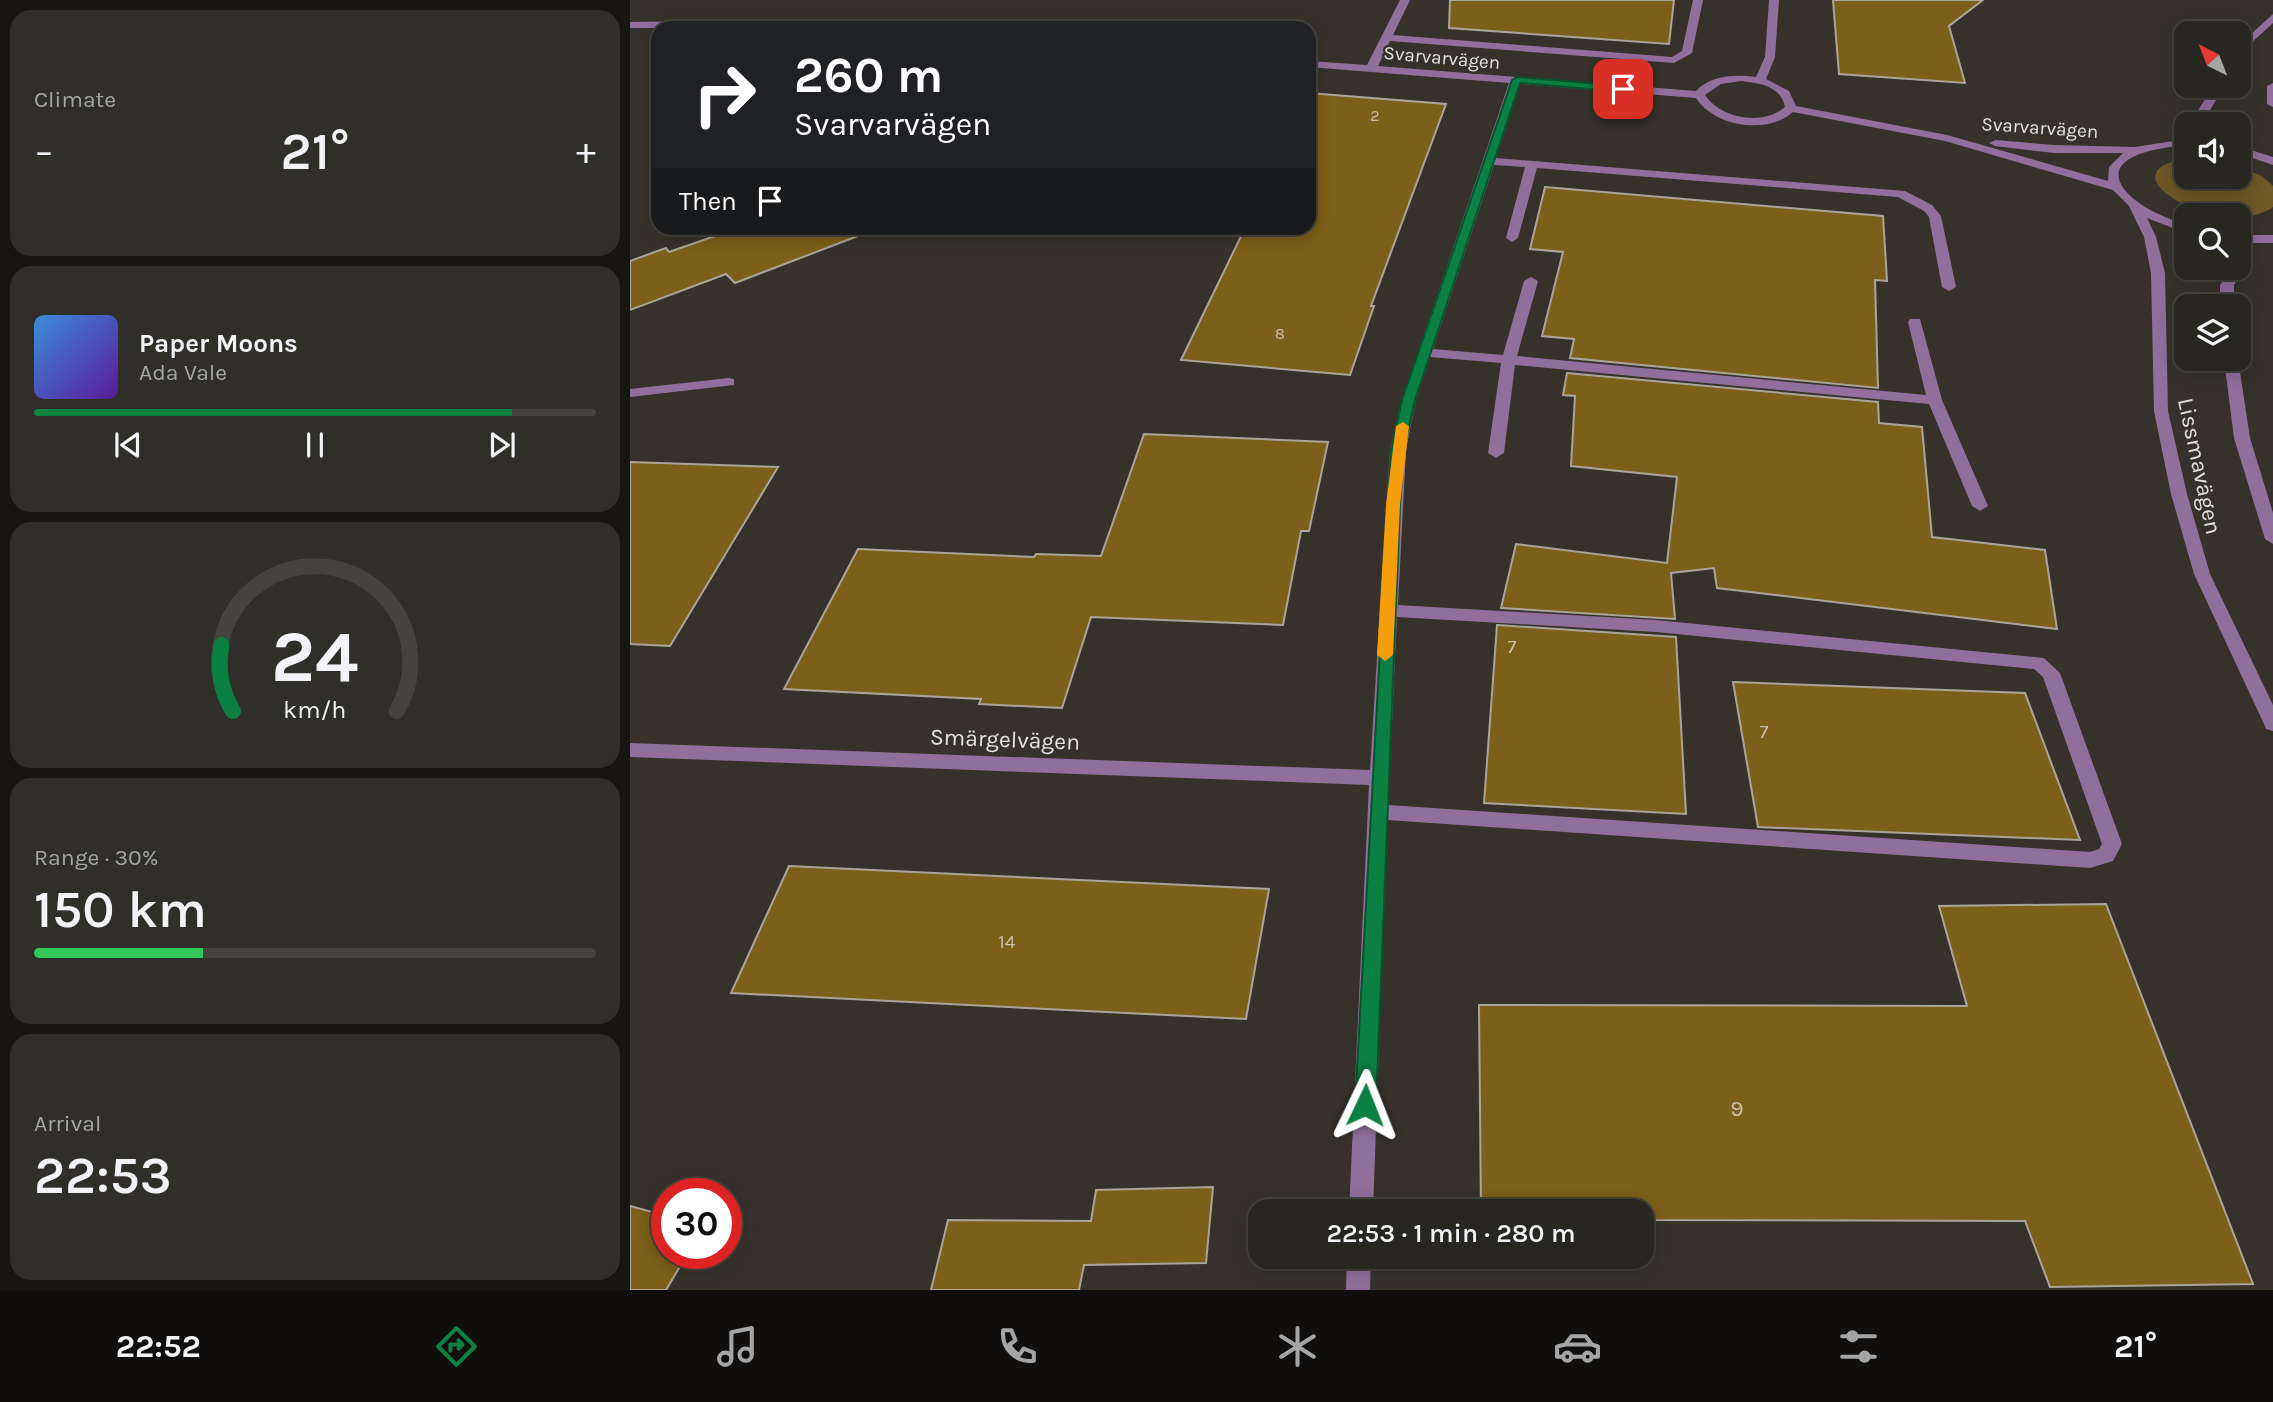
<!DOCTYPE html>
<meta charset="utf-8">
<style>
body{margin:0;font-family:Karla,sans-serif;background:#302e29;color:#f1f3f6;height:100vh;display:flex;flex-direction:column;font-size:26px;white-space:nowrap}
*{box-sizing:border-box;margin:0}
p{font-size:23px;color:#a5a5a5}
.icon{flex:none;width:38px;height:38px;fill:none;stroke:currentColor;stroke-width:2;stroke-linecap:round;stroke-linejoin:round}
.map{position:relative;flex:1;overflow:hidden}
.sheet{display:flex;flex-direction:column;gap:10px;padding:10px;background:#161512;width:630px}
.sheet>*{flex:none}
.guide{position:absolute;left:21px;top:21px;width:665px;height:214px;border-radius:21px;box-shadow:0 4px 18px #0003,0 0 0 2px #44433e;background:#202124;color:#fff;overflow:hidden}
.needle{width:46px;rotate:318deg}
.controls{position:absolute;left:1544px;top:21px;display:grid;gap:14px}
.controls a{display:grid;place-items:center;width:77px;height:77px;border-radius:14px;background:#282620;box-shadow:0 4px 18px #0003,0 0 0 2px #44433e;font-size:35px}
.speed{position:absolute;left:21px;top:1178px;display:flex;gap:14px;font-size:35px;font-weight:700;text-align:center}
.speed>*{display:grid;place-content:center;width:91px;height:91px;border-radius:50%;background:#282620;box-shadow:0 4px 18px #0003,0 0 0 2px #44433e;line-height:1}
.speed .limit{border:10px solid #d22;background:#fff;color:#111}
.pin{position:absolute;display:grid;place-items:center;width:60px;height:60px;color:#fff;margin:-30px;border-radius:14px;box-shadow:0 4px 10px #0006}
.me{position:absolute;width:77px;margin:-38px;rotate:2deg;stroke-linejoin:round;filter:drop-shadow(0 0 5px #0008)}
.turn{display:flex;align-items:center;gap:24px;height:147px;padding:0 28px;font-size:32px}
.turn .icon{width:91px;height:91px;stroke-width:2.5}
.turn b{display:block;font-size:49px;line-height:60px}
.then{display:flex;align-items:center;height:66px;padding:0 28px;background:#0003;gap:14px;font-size:26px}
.big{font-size:52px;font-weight:600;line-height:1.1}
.sheet .widget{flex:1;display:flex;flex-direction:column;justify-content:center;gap:10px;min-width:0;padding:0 24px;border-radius:21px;background:#302e29}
.sheet .dial{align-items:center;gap:0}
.dial svg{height:182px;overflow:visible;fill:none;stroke:#44433e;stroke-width:7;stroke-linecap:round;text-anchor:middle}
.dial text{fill:#f1f3f6;stroke:none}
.song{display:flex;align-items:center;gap:21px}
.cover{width:84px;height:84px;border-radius:10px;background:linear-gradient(135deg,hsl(210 70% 55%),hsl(270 70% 35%))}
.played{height:7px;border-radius:4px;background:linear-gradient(90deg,#0b8043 85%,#44433e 85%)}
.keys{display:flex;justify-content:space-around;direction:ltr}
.heat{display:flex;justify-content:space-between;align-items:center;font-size:38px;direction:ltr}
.charge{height:10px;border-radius:5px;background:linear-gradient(90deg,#34c759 30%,#44433e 0)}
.trip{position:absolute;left:618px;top:1199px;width:406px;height:70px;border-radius:21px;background:#282620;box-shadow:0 4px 18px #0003,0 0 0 2px #44433e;font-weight:600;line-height:70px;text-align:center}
.dock{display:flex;height:112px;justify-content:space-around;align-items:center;background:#100f0d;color:#a5a5a5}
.dock .icon{width:49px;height:49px}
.dock .selected{color:#0b8043}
.dock b{font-size:32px;color:#f1f3f6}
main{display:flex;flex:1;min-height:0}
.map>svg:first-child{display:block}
.green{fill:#6d5826}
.building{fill:#7c5f18;stroke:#aaa59c;stroke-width:2}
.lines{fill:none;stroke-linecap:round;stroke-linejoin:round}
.minor{fill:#916f9d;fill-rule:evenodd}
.route{fill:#0b8043;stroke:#07532c;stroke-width:2}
.slow{fill:#f59e0b}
.labels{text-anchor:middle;stroke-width:5;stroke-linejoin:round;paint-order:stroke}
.far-number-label{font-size:16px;fill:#cac1ac}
.far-street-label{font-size:19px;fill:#e4e2dd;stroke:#36322b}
.number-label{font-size:19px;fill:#cac1ac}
.street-label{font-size:23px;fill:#e4e2dd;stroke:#36322b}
.near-number-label{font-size:23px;fill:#cac1ac}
</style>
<main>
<section class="sheet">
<div class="widget"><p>Climate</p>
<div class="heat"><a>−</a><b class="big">21°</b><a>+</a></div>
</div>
<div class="widget">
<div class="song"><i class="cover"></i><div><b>Paper Moons</b><p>Ada Vale</p></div></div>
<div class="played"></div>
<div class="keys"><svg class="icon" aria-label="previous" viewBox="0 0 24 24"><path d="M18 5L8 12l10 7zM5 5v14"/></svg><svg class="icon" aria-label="pause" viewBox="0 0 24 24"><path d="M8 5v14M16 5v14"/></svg><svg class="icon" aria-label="next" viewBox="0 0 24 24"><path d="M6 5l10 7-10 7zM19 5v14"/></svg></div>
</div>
<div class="widget dial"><svg viewBox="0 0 100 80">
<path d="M14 69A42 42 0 1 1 86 69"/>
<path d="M14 69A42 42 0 0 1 9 40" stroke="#0b8043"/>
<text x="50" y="56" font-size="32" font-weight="700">24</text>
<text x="50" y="72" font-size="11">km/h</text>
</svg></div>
<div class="widget"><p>Range · 30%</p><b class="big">150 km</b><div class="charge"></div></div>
<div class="widget"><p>Arrival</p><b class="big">22:53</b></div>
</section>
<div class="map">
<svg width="1643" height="1290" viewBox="0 0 1643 1290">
<rect width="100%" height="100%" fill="#36322b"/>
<path class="green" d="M 1556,159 L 1556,177 L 1608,177 L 1608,166 L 1632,176 L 1643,186 L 1643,207 C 1594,242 1467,172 1556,159 Z"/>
<path class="building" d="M 820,0 L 1044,0 L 1039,44 L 819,28 Z
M 1203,0 L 1353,0 L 1319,26 L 1335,83 L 1209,74 Z
M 679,93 L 816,104 L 741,306 L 744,306 L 720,375 L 551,360 L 615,228 L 679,228 Z
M 915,187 L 1253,216 L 1257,281 L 1245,280 L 1248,388 L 940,358 L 944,339 L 912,336 L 933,252 L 900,249 Z
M 108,228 L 241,228 L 241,231 L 105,283 L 96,274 L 0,310 L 0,261 L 36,248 L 39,252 Z
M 937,373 L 1248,402 L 1249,423 L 1292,427 L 1302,537 L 1415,550 L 1427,629 L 1087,588 L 1084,568 L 1041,573 L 1045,619 L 871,608 L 886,544 L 1037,563 L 1047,477 L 941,466 L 945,396 L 933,395 Z
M 514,434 L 698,442 L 679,531 L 671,531 L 653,625 L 461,617 L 432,708 L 349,704 L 351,699 L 154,689 L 228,549 L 404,557 L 406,554 L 471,556 Z
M 0,462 L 148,467 L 40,646 L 0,644 Z
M 867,625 L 1046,637 L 1056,814 L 854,803 Z
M 1103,682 L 1395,693 L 1450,840 L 1128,827 Z
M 159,866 L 639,889 L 616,1019 L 101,993 Z
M 1476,904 L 1623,1284 L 1420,1287 L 1395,1221 L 1012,1220 L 1012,1211 L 851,1211 L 849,1005 L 1337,1006 L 1309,906 Z
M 583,1187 L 576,1263 L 454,1265 L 449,1290 L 301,1290 L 318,1220 L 461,1221 L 466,1190 Z
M 0,1206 L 37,1216 L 37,1253 L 58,1253 L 36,1290 L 0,1290 Z"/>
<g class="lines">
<path class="minor" d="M 770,0 L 780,0 L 763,35 L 1042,57 L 1052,51 L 1063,0 L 1073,0 L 1062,53 L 1044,63 L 760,41 L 748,66 L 1066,91 C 1081,75 1105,74 1126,77 L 1135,57 L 1139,0 L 1149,0 L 1145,57 L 1136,79 L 1159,91 L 1166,106 L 1317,135 L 1478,181 L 1479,167 L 1493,153 L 1424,153 L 1365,146 L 1359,143 L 1365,140 L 1424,145 L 1505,147 L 1556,139 L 1556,146 C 1536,146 1469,155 1494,189 C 1509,208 1535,217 1556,225 L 1556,233 L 1517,218 L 1526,237 L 1535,273 L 1538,411 L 1557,494 L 1580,574 L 1643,705 L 1643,731 L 1636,729 L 1634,724 L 1564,574 L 1541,494 L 1524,411 L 1521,273 L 1514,237 L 1499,206 L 1483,190 L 1315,141 L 1163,112 C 1137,135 1085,127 1066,98 L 890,84 L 866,158 L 1275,191 L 1302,205 L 1311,216 L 1326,287 L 1319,291 L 1312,287 L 1299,217 L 1294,211 L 1268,197 L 907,168 L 888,238 L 882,242 L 876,238 L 895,167 L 864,165 L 803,349 L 873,355 L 894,281 L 901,277 L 908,281 L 887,356 L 1296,395 L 1278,322 L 1280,319 L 1290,319 L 1312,400 L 1358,506 L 1350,511 L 1342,506 L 1299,404 L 885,365 L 874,453 L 866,458 L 858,453 L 871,363 L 800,357 L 786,399 L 776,450 L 768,605 L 1026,620 L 1414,658 L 1430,673 L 1492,844 L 1483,861 L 1460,868 L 757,820 L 743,1211 L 719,1211 L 739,785 L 0,757 L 0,743 L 740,770 L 760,450 L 772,399 L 879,83 L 679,67 L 679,61 L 737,65 ZM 1111,81 C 1130,83 1151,86 1155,107 C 1133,126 1091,119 1075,95 L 1091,84 ZM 767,617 L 1026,632 L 1404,669 L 1413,677 L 1472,844 L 1469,849 L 1460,852 L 758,805 Z
M 1643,14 L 1643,23 L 1608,55 L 1608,46 Z
M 140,20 L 236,25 L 241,28 L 0,28 L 0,22 Z
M 1643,83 L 1643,107 L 1637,104 L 1637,86 Z
M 1583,86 L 1594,86 L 1572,124 L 1560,124 Z
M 1608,146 L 1643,157 L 1643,165 L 1608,153 Z
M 1608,235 L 1643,235 L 1643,243 L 1608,243 Z
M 1608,264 L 1615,268 L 1604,285 L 1604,306 L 1590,306 L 1590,285 L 1602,268 L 1608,268 Z
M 1594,359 L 1608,359 L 1620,438 L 1643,513 L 1643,544 L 1635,539 L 1604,438 Z
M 99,378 L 104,379 L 104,385 L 0,397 L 0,389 Z
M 717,1256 L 741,1256 L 740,1290 L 716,1290 Z"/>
</g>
<path class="route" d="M 887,77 L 993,86 L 998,89 L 993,92 L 890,83 L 785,400 L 774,450 L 770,505 L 746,1105 L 743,1112 L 735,1114 L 728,1112 L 725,1105 L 761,450 L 772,400 L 882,80 Z"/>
<path class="slow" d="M 773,422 L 779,426 L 770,505 L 763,655 L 755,661 L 747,655 L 756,505 L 766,426 Z"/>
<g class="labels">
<g class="far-number-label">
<text x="745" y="121">2</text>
<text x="650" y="339">8</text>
</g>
<g class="far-street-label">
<text transform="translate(812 57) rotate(5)" y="7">Svarvarvägen</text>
<text transform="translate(1410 127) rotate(4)" y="7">Svarvarvägen</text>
</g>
<g class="number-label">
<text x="882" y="653">7</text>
<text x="1134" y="738">7</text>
<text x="377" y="948">14</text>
</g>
<g class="street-label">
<text transform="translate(1570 466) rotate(78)" y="8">Lissmavägen</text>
<text transform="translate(375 739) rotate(2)" y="8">Smärgelvägen</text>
</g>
<g class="near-number-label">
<text x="1107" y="1116">9</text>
</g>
</g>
</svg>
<div class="controls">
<a><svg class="needle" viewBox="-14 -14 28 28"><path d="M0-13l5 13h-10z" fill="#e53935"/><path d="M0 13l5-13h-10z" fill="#a5a5a5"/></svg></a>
<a><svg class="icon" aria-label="sound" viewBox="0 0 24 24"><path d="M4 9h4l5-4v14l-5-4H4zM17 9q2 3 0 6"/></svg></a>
<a><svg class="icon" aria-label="search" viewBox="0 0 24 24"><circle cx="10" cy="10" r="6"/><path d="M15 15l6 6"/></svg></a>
<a><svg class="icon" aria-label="layers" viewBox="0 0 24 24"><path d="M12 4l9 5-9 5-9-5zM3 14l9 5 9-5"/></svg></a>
</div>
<div class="speed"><div class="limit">30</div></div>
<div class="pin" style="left:993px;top:89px;background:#d93025"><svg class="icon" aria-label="arrive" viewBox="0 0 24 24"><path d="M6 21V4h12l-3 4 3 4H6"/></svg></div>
<svg class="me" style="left:735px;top:1105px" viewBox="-20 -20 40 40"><path d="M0-17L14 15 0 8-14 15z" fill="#0b8043" stroke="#fff" stroke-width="4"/></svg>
<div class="trip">22:53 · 1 min · 280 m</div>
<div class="guide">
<div class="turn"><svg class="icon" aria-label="right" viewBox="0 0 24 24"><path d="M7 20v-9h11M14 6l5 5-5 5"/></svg><div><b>260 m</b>Svarvarvägen</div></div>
<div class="then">Then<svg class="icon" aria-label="arrive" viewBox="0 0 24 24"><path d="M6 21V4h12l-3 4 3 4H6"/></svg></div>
</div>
</div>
</main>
<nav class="dock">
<b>22:52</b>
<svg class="icon selected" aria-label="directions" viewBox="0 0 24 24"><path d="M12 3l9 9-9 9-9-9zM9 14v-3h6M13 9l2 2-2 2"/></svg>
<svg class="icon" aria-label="music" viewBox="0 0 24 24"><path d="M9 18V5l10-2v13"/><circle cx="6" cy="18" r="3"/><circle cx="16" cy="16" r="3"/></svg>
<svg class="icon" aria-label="phone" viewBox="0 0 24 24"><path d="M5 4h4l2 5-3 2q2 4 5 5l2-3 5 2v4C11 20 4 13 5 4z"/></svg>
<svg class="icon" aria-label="climate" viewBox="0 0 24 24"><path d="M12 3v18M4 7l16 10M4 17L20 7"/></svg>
<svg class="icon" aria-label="car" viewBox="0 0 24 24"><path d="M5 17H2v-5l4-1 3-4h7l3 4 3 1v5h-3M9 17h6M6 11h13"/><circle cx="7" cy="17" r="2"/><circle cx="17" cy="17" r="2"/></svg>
<svg class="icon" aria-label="filters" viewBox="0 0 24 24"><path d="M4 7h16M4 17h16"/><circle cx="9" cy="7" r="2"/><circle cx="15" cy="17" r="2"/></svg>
<b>21°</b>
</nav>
